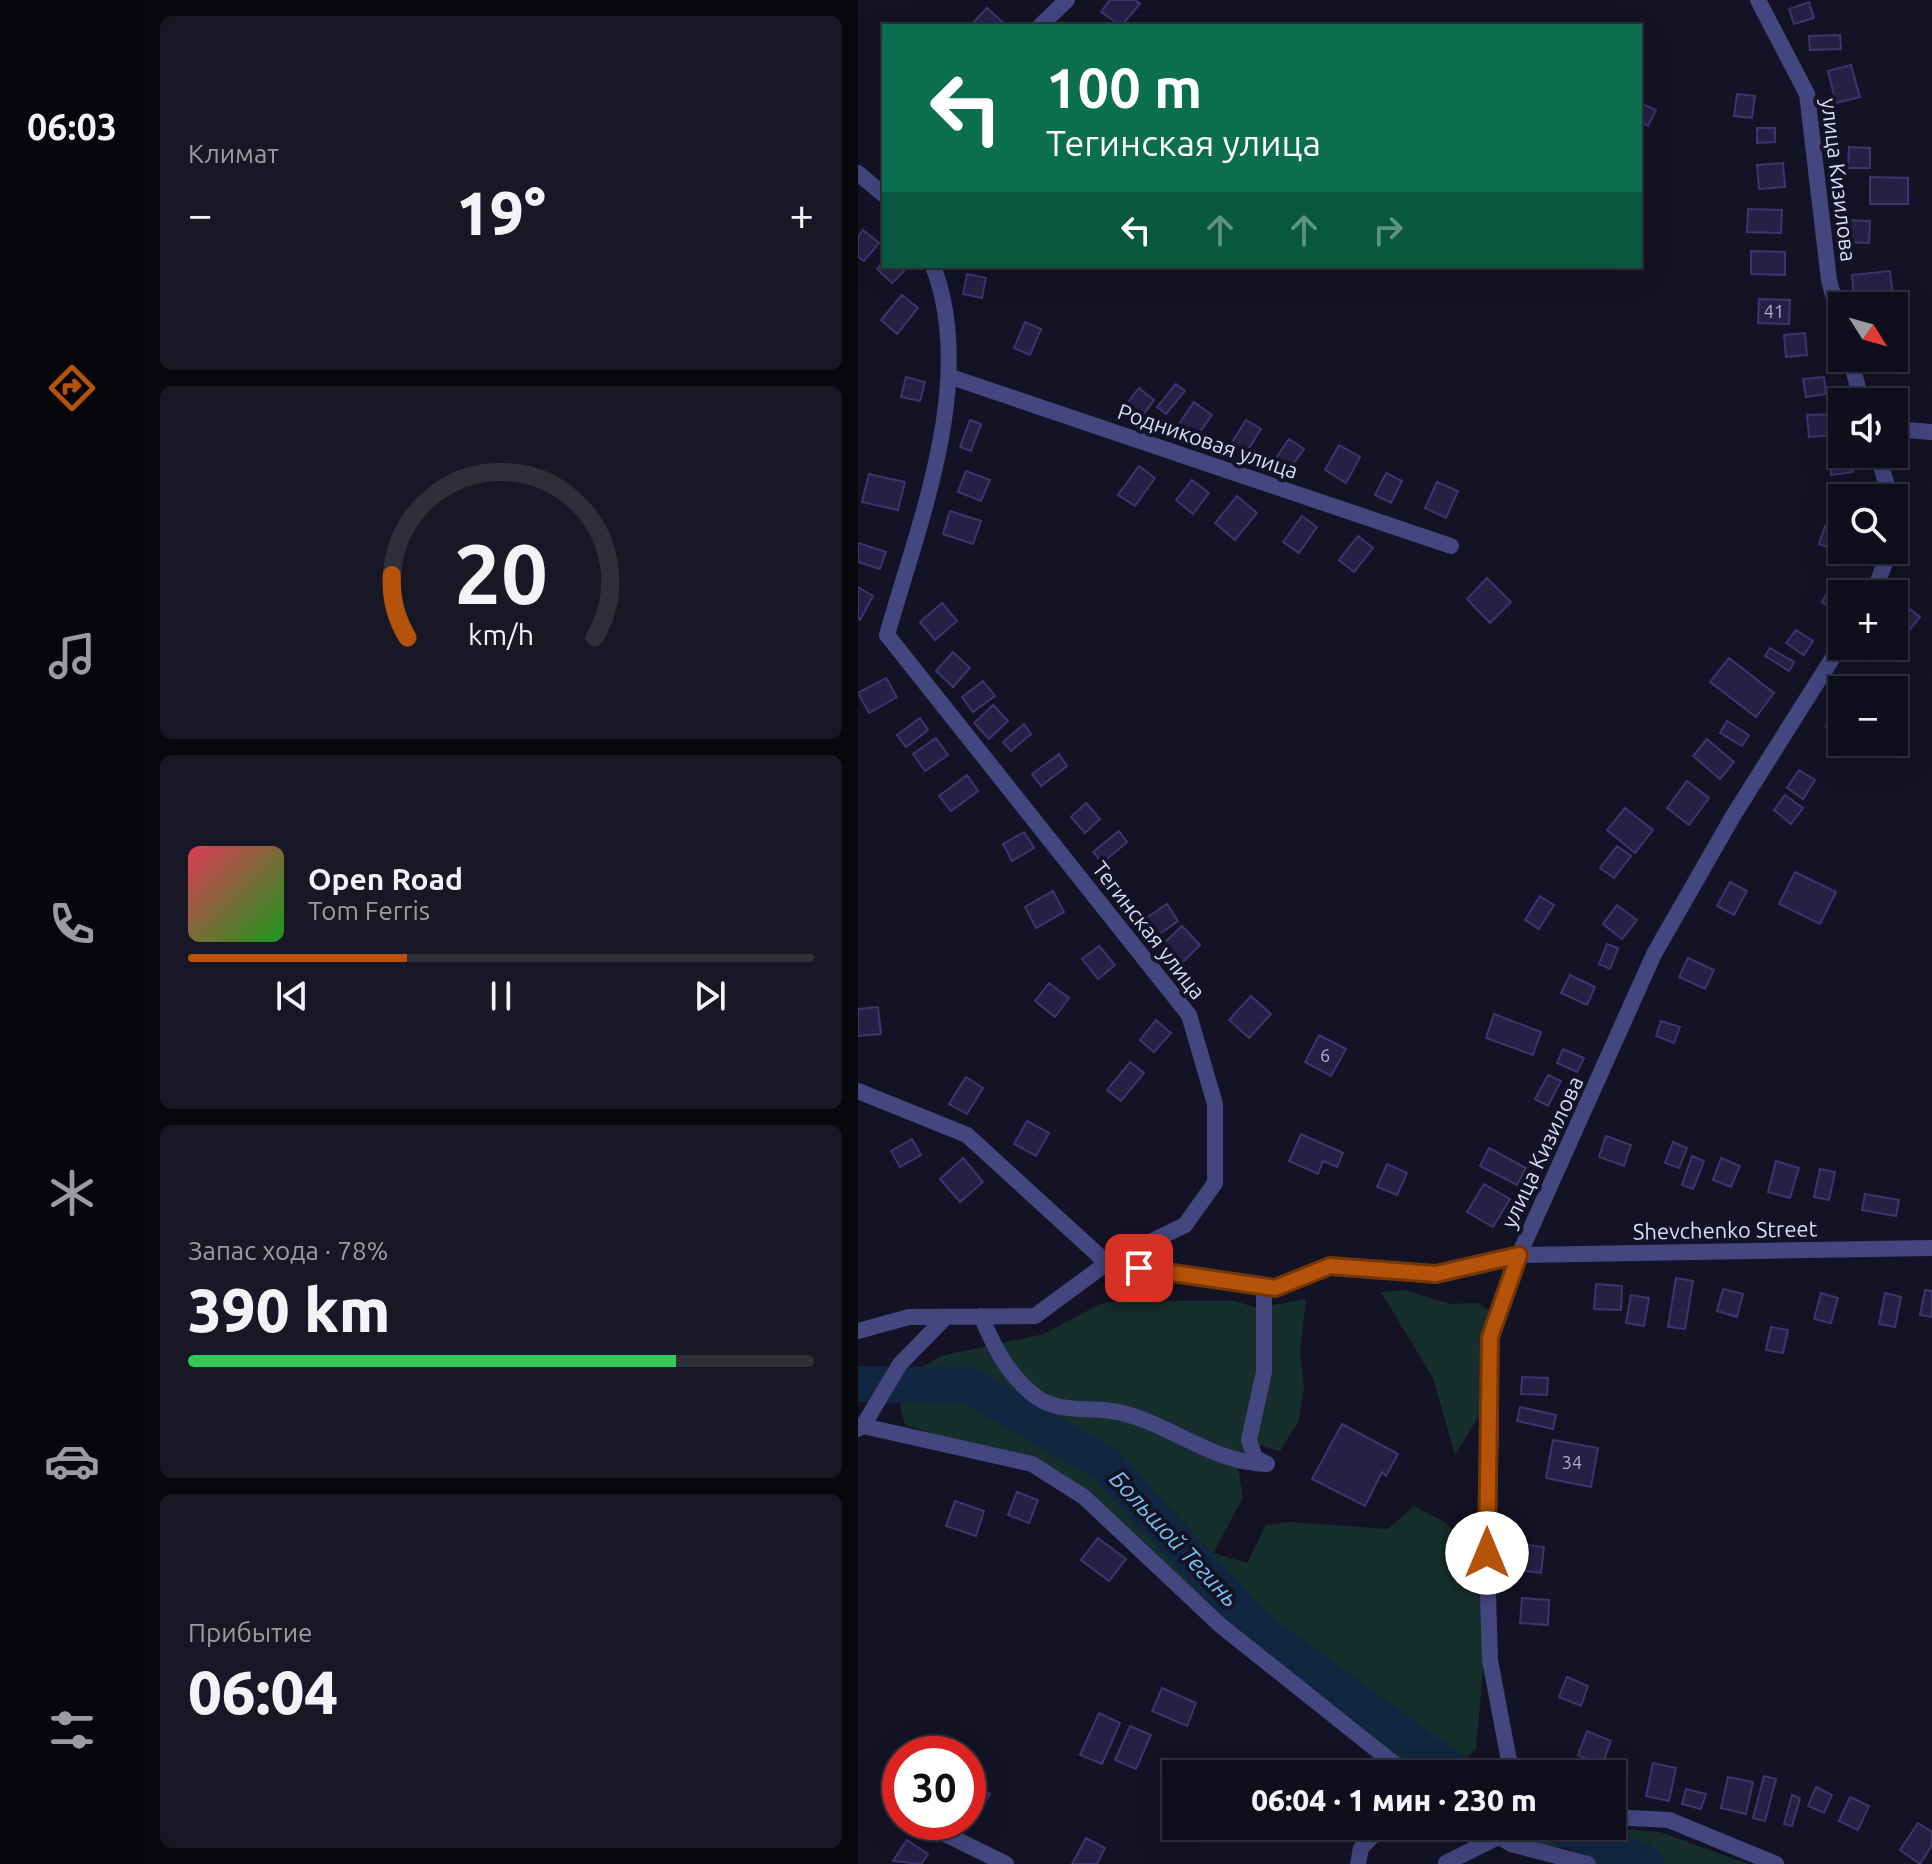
<!DOCTYPE html>
<html lang="ru">
<meta charset="utf-8">
<style>
body{margin:0;font-family:Ubuntu,sans-serif;background:#181725;color:#f1f3f6;height:100vh;display:flex;flex-direction:column;font-size:30px;white-space:nowrap}
*{box-sizing:border-box;margin:0}
p{font-size:26px;color:#9b9ca3}
.icon{flex:none;width:44px;height:44px;fill:none;stroke:currentColor;stroke-width:2;stroke-linecap:round;stroke-linejoin:round}
.map{position:relative;flex:1;overflow:hidden}
.side{display:flex;flex-direction:column;gap:16px;padding:16px;background:#08080f;width:714px}
.side>*{flex:none}
.hud{position:absolute;left:24px;top:24px;width:760px;height:244px;border-radius:0px;box-shadow:0 8px 32px #0002,0 0 0 2px #2f2e3b;background:#0b6e4f;color:#fff;overflow:hidden}
.needle{width:52px;rotate:127deg}
.tools{position:absolute;left:970px;top:292px;display:grid;gap:16px}
.tools a{display:grid;place-items:center;width:80px;height:80px;border-radius:0px;background:#0f0e1c;box-shadow:0 8px 32px #0002,0 0 0 2px #2f2e3b;font-size:40px}
.speed{position:absolute;left:24px;top:1736px;display:flex;gap:16px;font-size:40px;font-weight:700;text-align:center}
.speed>*{display:grid;place-content:center;width:104px;height:104px;border-radius:50%;background:#0f0e1c;box-shadow:0 8px 32px #0002,0 0 0 2px #2f2e3b;line-height:1}
.speed .limit{border:12px solid #d22;background:#fff;color:#111}
.pin{position:absolute;display:grid;place-items:center;width:68px;height:68px;color:#fff;margin:-34px;border-radius:16px;box-shadow:0 4px 12px #0006}
.me{position:absolute;width:88px;margin:-44px;rotate:0deg;stroke-linejoin:round;filter:drop-shadow(0 0 6px #0008)}
.turn{display:flex;align-items:center;gap:28px;height:168px;padding:0 32px;font-size:36px}
.turn .icon{width:104px;height:104px;stroke-width:2.5}
.turn b{display:block;font-size:56px;line-height:68px}
.lanes{display:flex;align-items:center;height:76px;padding:0 32px;background:#0003;justify-content:center;gap:40px;direction:ltr}
.lanes .off{opacity:.35}
.big{font-size:60px;font-weight:800;line-height:1.1}
.side .card{flex:1;display:flex;flex-direction:column;justify-content:center;gap:12px;min-width:0;padding:0 28px;border-radius:12px;background:#181725}
.side .dial{align-items:center;gap:0}
.dial svg{height:208px;overflow:visible;fill:none;stroke:#2f2e3b;stroke-width:7;stroke-linecap:round;text-anchor:middle}
.dial text{fill:#f1f3f6;stroke:none}
.song{display:flex;align-items:center;gap:24px}
.cover{width:96px;height:96px;border-radius:12px;background:linear-gradient(135deg,hsl(350 70% 55%),hsl(120 70% 35%))}
.played{height:8px;border-radius:4px;background:linear-gradient(90deg,#b45309 35%,#2f2e3b 35%)}
.keys{display:flex;justify-content:space-around;direction:ltr}
.heat{display:flex;justify-content:space-between;align-items:center;font-size:44px;direction:ltr}
.charge{height:12px;border-radius:6px;background:linear-gradient(90deg,#34c759 78%,#2f2e3b 0)}
.trip{position:absolute;left:304px;top:1760px;width:464px;height:80px;border-radius:0px;background:#0f0e1c;box-shadow:0 8px 32px #0002,0 0 0 2px #2f2e3b;font-weight:800;line-height:80px;text-align:center}
main{display:flex;flex:1;min-height:0}
.menu{display:flex;flex-direction:column;width:144px;justify-content:space-around;align-items:center;background:#06060b;color:#9b9ca3}
.menu .icon{width:56px;height:56px}
.menu .selected{color:#b45309}
.menu b{font-size:36px;color:#f1f3f6}
.map>svg:first-child{display:block}
.green{fill:#162f2c}
.lines{fill:none;stroke-linecap:round;stroke-linejoin:round}
.river{stroke:#112641;stroke-width:36}
.building{fill:#252145;stroke:#3c356e;stroke-width:2}
.minor{stroke:#43467f;stroke-width:16}
.route-casing{stroke:#753606;stroke-width:20}
.route{stroke:#b45309;stroke-width:14}
.labels{text-anchor:middle;stroke-width:8;stroke-linejoin:round;paint-order:stroke}
.number-label{font-size:18px;fill:#aeadce}
.street-label{font-size:22px;fill:#dcdcfb;stroke:#141326}
.water-label{font-size:24px;font-style:italic;fill:#76c1ef;stroke:#141326}
</style>
<main>
<nav class="menu">
<b>06:03</b>
<svg class="icon selected" aria-label="directions" viewBox="0 0 24 24"><path d="M12 3l9 9-9 9-9-9zM9 14v-3h6M13 9l2 2-2 2"/></svg>
<svg class="icon" aria-label="music" viewBox="0 0 24 24"><path d="M9 18V5l10-2v13"/><circle cx="6" cy="18" r="3"/><circle cx="16" cy="16" r="3"/></svg>
<svg class="icon" aria-label="phone" viewBox="0 0 24 24"><path d="M5 4h4l2 5-3 2q2 4 5 5l2-3 5 2v4C11 20 4 13 5 4z"/></svg>
<svg class="icon" aria-label="climate" viewBox="0 0 24 24"><path d="M12 3v18M4 7l16 10M4 17L20 7"/></svg>
<svg class="icon" aria-label="car" viewBox="0 0 24 24"><path d="M5 17H2v-5l4-1 3-4h7l3 4 3 1v5h-3M9 17h6M6 11h13"/><circle cx="7" cy="17" r="2"/><circle cx="17" cy="17" r="2"/></svg>
<svg class="icon" aria-label="filters" viewBox="0 0 24 24"><path d="M4 7h16M4 17h16"/><circle cx="9" cy="7" r="2"/><circle cx="15" cy="17" r="2"/></svg>
</nav>
<section class="side">
<div class="card"><p>Климат</p>
<div class="heat"><a>−</a><b class="big">19°</b><a>+</a></div>
</div>
<div class="card dial"><svg viewBox="0 0 100 80">
<path d="M14 69A42 42 0 1 1 86 69"/>
<path d="M14 69A42 42 0 0 1 8 45" stroke="#b45309"/>
<text x="50" y="56" font-size="32" font-weight="700">20</text>
<text x="50" y="72" font-size="11">km/h</text>
</svg></div>
<div class="card">
<div class="song"><i class="cover"></i><div><b>Open Road</b><p>Tom Ferris</p></div></div>
<div class="played"></div>
<div class="keys"><svg class="icon" aria-label="previous" viewBox="0 0 24 24"><path d="M18 5L8 12l10 7zM5 5v14"/></svg><svg class="icon" aria-label="pause" viewBox="0 0 24 24"><path d="M8 5v14M16 5v14"/></svg><svg class="icon" aria-label="next" viewBox="0 0 24 24"><path d="M6 5l10 7-10 7zM19 5v14"/></svg></div>
</div>
<div class="card"><p>Запас хода · 78%</p><b class="big">390 km</b><div class="charge"></div></div>
<div class="card"><p>Прибытие</p><b class="big">06:04</b></div>
</section>
<div class="map">
<svg width="1074" height="1864" viewBox="0 0 1074 1864">
<rect width="100%" height="100%" fill="#141326"/>
<path class="green" d="M 547,1290 L 592,1304 L 619,1303 L 632,1311 L 626,1338 L 625,1409 L 597,1455 L 575,1378 L 523,1292 Z
M 448,1299 L 442,1353 L 446,1387 L 441,1420 L 422,1451 L 402,1445 L 379,1461 L 385,1498 L 355,1553 L 389,1563 L 408,1525 L 430,1522 L 530,1529 L 556,1506 L 590,1524 L 606,1549 L 609,1567 L 624,1588 L 626,1660 L 618,1749 L 601,1765 L 608,1774 L 549,1774 L 362,1625 L 226,1497 L 174,1464 L 47,1425 L 42,1405 L 63,1368 L 83,1356 L 186,1334 L 242,1304 L 259,1301 L 376,1301 L 400,1308 Z
M 659,1826 L 731,1826 L 802,1832 L 890,1864 L 717,1864 L 730,1850 L 684,1846 Z"/>
<g class="lines">
<path class="river" d="M 0,1384 L 110,1385 L 247,1464 L 399,1629 L 599,1774
M 703,1826 L 788,1864"/>
</g>
<path class="building" d="M 252,0 L 277,0 L 282,4 L 263,26 L 243,12 Z
M 951,2 L 956,18 L 936,24 L 931,9 Z
M 129,8 L 149,26 L 112,26 Z
M 982,35 L 983,49 L 952,50 L 951,36 Z
M 993,65 L 1002,97 L 978,103 L 970,71 Z
M 879,94 L 897,96 L 894,118 L 876,116 Z
M 784,104 L 798,110 L 790,126 L 782,122 Z
M 899,128 L 917,128 L 917,142 L 899,143 Z
M 991,147 L 1012,148 L 1012,168 L 990,168 Z
M 925,163 L 927,187 L 901,189 L 899,165 Z
M 1012,177 L 1050,178 L 1050,204 L 1012,204 Z
M 890,209 L 924,210 L 923,233 L 889,232 Z
M 987,220 L 1012,221 L 1011,243 L 986,242 Z
M 5,230 L 21,243 L 6,261 L 0,257 L 0,237 Z
M 893,251 L 927,252 L 927,275 L 893,274 Z
M 26,261 L 26,266 L 49,268 L 34,283 L 19,269 Z
M 1032,271 L 1035,295 L 996,299 L 994,275 Z
M 109,274 L 128,278 L 124,298 L 105,294 Z
M 44,295 L 60,308 L 39,334 L 23,320 Z
M 901,299 L 932,300 L 931,324 L 900,323 Z
M 167,322 L 183,329 L 172,355 L 156,348 Z
M 947,333 L 949,355 L 928,357 L 926,335 Z
M 48,377 L 67,382 L 62,401 L 43,397 Z
M 966,377 L 968,394 L 948,397 L 945,379 Z
M 318,384 L 327,391 L 308,414 L 299,407 Z
M 281,388 L 296,400 L 280,422 L 264,410 Z
M 336,402 L 354,415 L 335,442 L 317,430 Z
M 977,414 L 979,435 L 951,437 L 949,415 Z
M 112,420 L 123,424 L 113,451 L 102,447 Z
M 388,420 L 403,429 L 386,456 L 371,447 Z
M 431,439 L 446,449 L 430,471 L 416,461 Z
M 481,445 L 502,457 L 488,483 L 467,470 Z
M 984,451 L 992,454 L 995,472 L 973,475 L 971,453 Z
M 281,466 L 297,478 L 277,506 L 260,495 Z
M 108,471 L 132,480 L 123,501 L 100,492 Z
M 528,473 L 544,481 L 533,503 L 517,495 Z
M 11,474 L 47,482 L 40,510 L 4,502 Z
M 334,480 L 351,493 L 335,514 L 318,500 Z
M 579,482 L 600,491 L 588,518 L 567,508 Z
M 379,496 L 399,513 L 377,540 L 357,523 Z
M 92,511 L 123,521 L 115,544 L 85,534 Z
M 444,516 L 459,527 L 441,553 L 425,542 Z
M 967,526 L 984,531 L 984,550 L 1002,550 L 1000,557 L 961,544 Z
M 500,536 L 515,548 L 496,572 L 481,560 Z
M 0,543 L 28,552 L 22,569 L 0,562 Z
M 629,578 L 653,602 L 632,623 L 609,599 Z
M 976,582 L 986,588 L 973,608 L 964,602 Z
M 0,587 L 15,596 L 2,620 L 0,619 Z
M 1043,602 L 1062,617 L 1045,638 L 1036,631 L 1036,611 Z
M 84,603 L 99,621 L 77,640 L 62,622 Z
M 938,630 L 955,641 L 946,655 L 928,643 Z
M 912,648 L 936,662 L 931,671 L 907,656 Z
M 95,652 L 112,668 L 95,687 L 78,671 Z
M 871,658 L 916,693 L 898,717 L 852,682 Z
M 28,678 L 39,697 L 11,713 L 0,693 Z
M 125,681 L 137,696 L 115,712 L 104,697 Z
M 135,705 L 150,721 L 131,739 L 116,723 Z
M 976,711 L 984,716 L 984,735 L 968,726 Z
M 62,718 L 70,730 L 48,747 L 39,735 Z
M 869,721 L 891,735 L 884,746 L 862,733 Z
M 166,724 L 173,734 L 153,751 L 145,742 Z
M 78,738 L 90,755 L 67,771 L 55,754 Z
M 849,739 L 876,762 L 862,779 L 835,756 Z
M 201,754 L 209,766 L 183,786 L 174,774 Z
M 941,770 L 957,780 L 945,799 L 929,788 Z
M 109,775 L 120,791 L 93,811 L 81,796 Z
M 829,781 L 851,798 L 831,825 L 809,808 Z
M 927,795 L 945,808 L 933,824 L 916,810 Z
M 228,803 L 242,819 L 227,833 L 213,817 Z
M 767,808 L 795,830 L 777,853 L 749,830 Z
M 261,831 L 269,842 L 244,863 L 235,852 Z
M 166,832 L 176,848 L 154,861 L 145,844 Z
M 759,846 L 773,856 L 756,878 L 742,868 Z
M 937,872 L 978,892 L 962,924 L 921,904 Z
M 872,882 L 889,891 L 876,915 L 859,906 Z
M 195,891 L 206,912 L 178,928 L 167,907 Z
M 682,896 L 696,905 L 681,929 L 667,920 Z
M 309,904 L 320,921 L 299,936 L 287,919 Z
M 759,905 L 779,920 L 764,939 L 745,924 Z
M 324,926 L 342,945 L 322,965 L 303,946 Z
M 749,944 L 760,948 L 752,969 L 741,964 Z
M 241,946 L 257,965 L 240,979 L 224,959 Z
M 830,958 L 856,970 L 847,989 L 821,977 Z
M 712,975 L 737,987 L 729,1005 L 703,993 Z
M 191,983 L 211,998 L 197,1017 L 177,1001 Z
M 393,996 L 413,1014 L 391,1038 L 371,1020 Z
M 20,1007 L 23,1034 L 0,1036 L 0,1009 Z
M 636,1014 L 683,1032 L 675,1055 L 628,1038 Z
M 298,1020 L 313,1033 L 296,1052 L 282,1040 Z
M 803,1021 L 822,1027 L 816,1043 L 798,1036 Z
M 461,1035 L 488,1049 L 473,1076 L 447,1062 Z
M 705,1049 L 726,1058 L 719,1072 L 699,1063 Z
M 272,1062 L 286,1073 L 263,1101 L 249,1090 Z
M 690,1075 L 703,1081 L 690,1106 L 677,1099 Z
M 108,1077 L 125,1088 L 109,1114 L 91,1104 Z
M 169,1121 L 191,1133 L 178,1156 L 156,1144 Z
M 443,1134 L 485,1153 L 479,1167 L 465,1161 L 460,1174 L 431,1161 Z
M 748,1136 L 773,1145 L 766,1166 L 741,1157 Z
M 54,1139 L 63,1155 L 42,1167 L 33,1151 Z
M 815,1142 L 829,1148 L 821,1168 L 807,1163 Z
M 631,1148 L 668,1168 L 659,1185 L 622,1166 Z
M 834,1156 L 846,1161 L 835,1189 L 824,1185 Z
M 105,1158 L 125,1182 L 102,1202 L 82,1179 Z
M 863,1158 L 882,1166 L 873,1187 L 855,1180 Z
M 918,1161 L 941,1168 L 932,1198 L 910,1192 Z
M 529,1164 L 549,1173 L 539,1195 L 519,1187 Z
M 962,1169 L 977,1172 L 971,1200 L 956,1197 Z
M 626,1184 L 652,1199 L 635,1227 L 609,1212 Z
M 1007,1194 L 1041,1200 L 1038,1216 L 1004,1210 Z
M 818,1278 L 835,1281 L 827,1329 L 810,1327 Z
M 738,1284 L 764,1286 L 763,1310 L 736,1309 Z
M 865,1289 L 885,1294 L 879,1317 L 859,1311 Z
M 1067,1290 L 1074,1291 L 1074,1317 L 1062,1315 Z
M 963,1293 L 980,1298 L 973,1323 L 956,1319 Z
M 1027,1293 L 1043,1297 L 1037,1327 L 1021,1324 Z
M 773,1295 L 791,1298 L 786,1326 L 768,1323 Z
M 913,1327 L 930,1330 L 925,1353 L 908,1350 Z
M 664,1377 L 690,1378 L 689,1395 L 663,1394 Z
M 662,1407 L 698,1415 L 695,1429 L 659,1421 Z
M 484,1424 L 540,1454 L 528,1476 L 524,1472 L 507,1506 L 454,1479 Z
M 695,1440 L 740,1448 L 733,1487 L 688,1478 Z
M 159,1492 L 180,1500 L 171,1523 L 150,1515 Z
M 97,1501 L 126,1511 L 118,1536 L 88,1526 Z
M 240,1538 L 268,1559 L 251,1581 L 223,1560 Z
M 653,1543 L 686,1547 L 683,1573 L 650,1569 Z
M 664,1598 L 691,1600 L 690,1625 L 662,1623 Z
M 709,1677 L 730,1686 L 723,1706 L 701,1697 Z
M 304,1688 L 338,1703 L 329,1726 L 294,1711 Z
M 241,1713 L 262,1723 L 244,1764 L 222,1755 Z
M 272,1726 L 293,1735 L 278,1769 L 257,1760 Z
M 729,1731 L 753,1741 L 744,1765 L 720,1755 Z
M 795,1763 L 818,1768 L 811,1801 L 788,1796 Z
M 906,1776 L 918,1779 L 907,1821 L 895,1818 Z
M 870,1777 L 895,1782 L 888,1814 L 863,1808 Z
M 110,1778 L 132,1794 L 116,1819 L 110,1815 Z
M 958,1787 L 974,1795 L 966,1813 L 950,1806 Z
M 828,1789 L 848,1794 L 843,1809 L 824,1804 Z
M 934,1795 L 942,1798 L 934,1826 L 926,1824 Z
M 992,1797 L 1011,1806 L 1000,1830 L 981,1821 Z
M 1060,1823 L 1074,1832 L 1074,1845 L 1062,1864 L 1042,1850 Z
M 399,1826 L 424,1826 L 418,1840 L 397,1831 Z
M 228,1838 L 247,1848 L 239,1864 L 214,1864 Z
M 49,1840 L 70,1854 L 63,1864 L 35,1861 Z"/>
<g class="lines">
<path class="minor" d="M 900,0 L 949,94 L 971,280 L 984,328
M 182,26 L 209,0
M 0,173 L 26,195
M 992,358 L 1004,402
M 93,377 L 593,546
M 1036,429 L 1074,432
M 1019,454 L 1033,498
M 1036,508 L 1040,522 L 1036,536
M 1015,594 L 1032,550
M 0,1091 L 109,1135 L 249,1263
M 249,1263 L 417,1288 L 472,1266 L 578,1274 L 661,1255 L 1074,1248
M 123,1316 C 136,1347 150,1375 177,1396 C 199,1413 229,1407 254,1411 C 309,1420 352,1463 409,1464 L 397,1458 L 391,1440 L 406,1372 L 406,1286
M 0,1331 L 51,1317 L 177,1316 L 249,1263 L 327,1225 L 357,1183 L 357,1104 L 331,1015 L 29,635 C 61,522 119,380 75,266
M 5,1426 L 42,1364 L 88,1317
M 0,1429 L 5,1426 L 174,1464 L 226,1497 L 362,1625 L 549,1774
M 637,1774 L 651,1761
M 669,1774 L 651,1761 L 632,1660 L 628,1527 L 633,1436 L 632,1337 L 661,1255 L 796,954 L 875,816 L 984,643
M 754,1817 L 811,1820 L 918,1864
M 63,1822 L 148,1864
M 625,1826 L 653,1844 L 730,1864
M 588,1863 L 638,1838
M 500,1864 L 503,1848 L 524,1826"/>
</g>
<g class="lines">
<defs>
<path id="route" d="M 281,1268 L 417,1288 L 472,1266 L 578,1274 L 661,1255 L 632,1337 L 629,1553"/>
</defs>
<use href="#route" class="route-casing"/>
<use href="#route" class="route"/>
</g>
<g class="labels">
<g class="number-label">
<text x="916" y="318">41</text>
<text x="467" y="1062">6</text>
<text x="714" y="1469">34</text>
</g>
<g class="street-label">
<text transform="translate(981 180) rotate(83)" y="8">улица Кизилова</text>
<text transform="translate(350 441) rotate(19)" y="8">Родниковая улица</text>
<text transform="translate(291 930) rotate(52)" y="8">Тегинская улица</text>
<text transform="translate(684 1152) rotate(-65)" y="8">улица Кизилова</text>
<text transform="translate(867 1230) rotate(-1)" y="8">Shevchenko Street</text>
</g>
<g class="water-label">
<text transform="translate(316 1539) rotate(47)" y="8">Большой Тегинь</text>
</g>
</g>
</svg>
<div class="tools">
<a><svg class="needle" viewBox="-14 -14 28 28"><path d="M0-13l5 13h-10z" fill="#e53935"/><path d="M0 13l5-13h-10z" fill="#9b9ca3"/></svg></a>
<a><svg class="icon" aria-label="sound" viewBox="0 0 24 24"><path d="M4 9h4l5-4v14l-5-4H4zM17 9q2 3 0 6"/></svg></a>
<a><svg class="icon" aria-label="search" viewBox="0 0 24 24"><circle cx="10" cy="10" r="6"/><path d="M15 15l6 6"/></svg></a>
<a>+</a>
<a>−</a>
</div>
<div class="speed"><div class="limit">30</div></div>
<div class="pin" style="left:281px;top:1268px;background:#d93025"><svg class="icon" aria-label="arrive" viewBox="0 0 24 24"><path d="M6 21V4h12l-3 4 3 4H6"/></svg></div>
<svg class="me" style="left:629px;top:1553px" viewBox="-20 -20 40 40"><circle r="19" fill="#fff"/><path d="M0-13L10 11 0 6-10 11z" fill="#b45309"/></svg>
<div class="trip">06:04 · 1 мин · 230 m</div>
<div class="hud">
<div class="turn"><svg class="icon" aria-label="left" viewBox="0 0 24 24"><path d="M17 20v-9H6M10 6l-5 5 5 5"/></svg><div><b>100 m</b>Тегинская улица</div></div>
<div class="lanes"><svg class="icon" aria-label="left" viewBox="0 0 24 24"><path d="M17 20v-9H6M10 6l-5 5 5 5"/></svg><svg class="icon off" aria-label="ahead" viewBox="0 0 24 24"><path d="M12 20V5M6 11l6-6 6 6"/></svg><svg class="icon off" aria-label="ahead" viewBox="0 0 24 24"><path d="M12 20V5M6 11l6-6 6 6"/></svg><svg class="icon off" aria-label="right" viewBox="0 0 24 24"><path d="M7 20v-9h11M14 6l5 5-5 5"/></svg></div>
</div>
</div>
</main>
